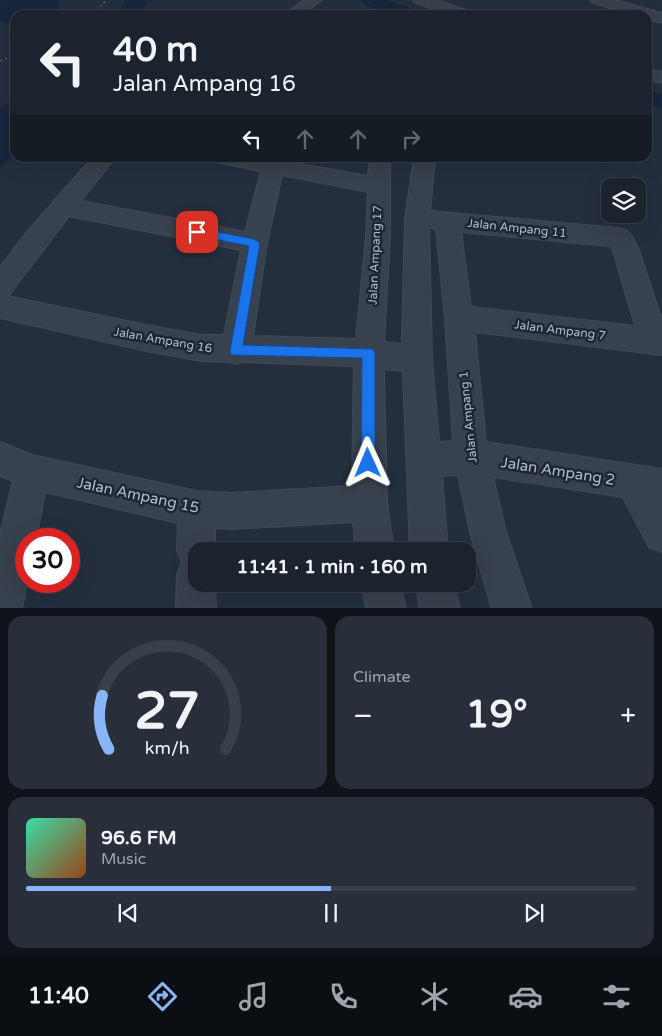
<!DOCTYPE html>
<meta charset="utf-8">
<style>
body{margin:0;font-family:"Varela Round",sans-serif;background:#282f3a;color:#f1f3f6;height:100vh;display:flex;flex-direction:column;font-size:19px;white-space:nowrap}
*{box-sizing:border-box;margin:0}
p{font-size:16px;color:#a0a4aa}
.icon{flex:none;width:28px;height:28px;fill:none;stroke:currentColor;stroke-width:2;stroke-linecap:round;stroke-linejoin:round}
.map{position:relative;height:608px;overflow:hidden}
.drawer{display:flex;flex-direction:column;gap:8px;padding:8px;background:#0f1319;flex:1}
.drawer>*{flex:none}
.banner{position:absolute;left:10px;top:10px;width:642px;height:152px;border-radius:15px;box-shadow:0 5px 20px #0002,0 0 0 1px #39404a;background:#1b232e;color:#f1f3f6;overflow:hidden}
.controls{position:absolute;left:601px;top:178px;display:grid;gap:10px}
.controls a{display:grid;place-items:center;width:45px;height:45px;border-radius:10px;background:#1b232e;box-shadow:0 5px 20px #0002,0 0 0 1px #39404a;font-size:25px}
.speed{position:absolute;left:15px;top:528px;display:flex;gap:10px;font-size:25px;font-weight:700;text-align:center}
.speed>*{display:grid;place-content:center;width:65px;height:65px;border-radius:50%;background:#1b232e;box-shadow:0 5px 20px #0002,0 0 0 1px #39404a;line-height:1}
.speed .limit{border:8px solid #d22;background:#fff;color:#111}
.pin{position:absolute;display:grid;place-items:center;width:42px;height:42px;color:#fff;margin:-21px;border-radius:10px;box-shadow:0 2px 8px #0006}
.me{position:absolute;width:55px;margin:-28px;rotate:359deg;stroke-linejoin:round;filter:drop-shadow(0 0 4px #0008)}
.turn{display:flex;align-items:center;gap:18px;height:105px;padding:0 20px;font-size:22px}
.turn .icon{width:65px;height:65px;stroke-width:2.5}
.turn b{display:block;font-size:35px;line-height:42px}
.lanes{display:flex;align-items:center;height:48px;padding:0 20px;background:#0003;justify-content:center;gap:25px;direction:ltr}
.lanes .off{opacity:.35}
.big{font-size:38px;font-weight:700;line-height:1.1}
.drawer .widget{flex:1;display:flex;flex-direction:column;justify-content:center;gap:8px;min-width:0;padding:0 18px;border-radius:15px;background:#282f3a}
.drawer .dial{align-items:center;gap:0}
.dial svg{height:130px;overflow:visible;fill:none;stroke:#39404a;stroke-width:7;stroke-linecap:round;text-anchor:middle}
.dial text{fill:#f1f3f6;stroke:none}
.song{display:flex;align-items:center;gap:15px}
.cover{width:60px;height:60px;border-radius:8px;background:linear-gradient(135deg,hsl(160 70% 55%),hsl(20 70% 35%))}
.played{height:5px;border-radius:2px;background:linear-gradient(90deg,#8ab4f8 50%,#39404a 50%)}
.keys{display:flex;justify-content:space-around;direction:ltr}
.heat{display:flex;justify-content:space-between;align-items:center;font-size:28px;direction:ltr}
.drawer .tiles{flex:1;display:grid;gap:8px;grid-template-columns:1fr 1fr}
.widget:last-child{grid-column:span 2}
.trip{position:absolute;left:188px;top:542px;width:288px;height:50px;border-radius:15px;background:#1b232e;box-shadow:0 5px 20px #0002,0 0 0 1px #39404a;font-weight:700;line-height:50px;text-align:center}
.menu{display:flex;height:80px;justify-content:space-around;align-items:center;background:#0b0e12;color:#a0a4aa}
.menu .icon{width:35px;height:35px}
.menu .current{color:#8ab4f8}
.menu b{font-size:22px;color:#f1f3f6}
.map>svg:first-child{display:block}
.water{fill:#17263c}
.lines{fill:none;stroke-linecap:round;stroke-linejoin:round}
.river{fill:#17263c;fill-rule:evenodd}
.minor-casing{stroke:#414a57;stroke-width:2}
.path{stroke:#3f5557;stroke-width:2;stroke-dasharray:2.5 2.5;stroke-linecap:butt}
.minor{fill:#38414e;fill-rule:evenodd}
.route{fill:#1a73e8;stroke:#114b97}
.labels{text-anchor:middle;stroke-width:5;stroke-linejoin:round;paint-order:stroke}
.street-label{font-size:12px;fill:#b4bcc9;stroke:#1d2633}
.near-street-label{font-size:15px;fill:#b4bcc9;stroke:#1d2633}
</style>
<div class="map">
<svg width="662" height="609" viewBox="0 0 662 609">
<rect width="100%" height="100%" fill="#242f3e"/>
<path class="water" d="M 0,0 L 58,0 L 60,15 L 15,15 L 14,27 L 0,21 Z
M 126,0 L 150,0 L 138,15 L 115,15 Z
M 15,97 L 15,155 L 0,168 L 0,109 Z"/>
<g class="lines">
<path class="river" d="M 360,0 L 386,0 L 419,11 L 421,15 L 394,15 L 363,4 Z
M 648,90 L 662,94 L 662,109 L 648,104 Z"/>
<defs>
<path id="minor" d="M 304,0 L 322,0 L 302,15 L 284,15 Z
M 413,0 L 436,0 L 472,12 L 474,15 L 451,15 L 416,3 Z
M 590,0 L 615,0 L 662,13 L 662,23 L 648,19 L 648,15 L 634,15 L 593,3 Z
M 648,69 L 662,72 L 662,83 L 648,80 Z
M 92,158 L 115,158 L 81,201 L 245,232 L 261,171 L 221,163 L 219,158 L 266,158 L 368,176 L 370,158 L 390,158 L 390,237 L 384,342 L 402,344 L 405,219 L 414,158 L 435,158 L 430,211 L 617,228 L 626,230 L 631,235 L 639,250 L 662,321 L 662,355 L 475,332 L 486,442 L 662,469 L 662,552 L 649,547 L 623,497 L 493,477 L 506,532 L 532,609 L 492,609 L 470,532 L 458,475 L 442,476 L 448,551 L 410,551 L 403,371 L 384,369 L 387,503 L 394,551 L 356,551 L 353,522 L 232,529 L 215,528 L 215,551 L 196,551 L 196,584 L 215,584 L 216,609 L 176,609 L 177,575 L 182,562 L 177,551 L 178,523 L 45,492 L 36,539 L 26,539 L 27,581 L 22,609 L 0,609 L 0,534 L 13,481 L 0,476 L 0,442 L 32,455 L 197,491 L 232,493 L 352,486 L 354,366 L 241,362 L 236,364 L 230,362 L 202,361 L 151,352 L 0,318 L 0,267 L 26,233 ZM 282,175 L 368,192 L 366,237 L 356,339 L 253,336 L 267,243 ZM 69,216 L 241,250 L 224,335 L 202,335 L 151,326 L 7,296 L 9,295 ZM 429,228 L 436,229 L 445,318 L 453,441 L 439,442 L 432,360 ZM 461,232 L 610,246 L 613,250 L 635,326 L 471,307 Z
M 362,584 L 400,584 L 406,609 L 366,609 Z
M 416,584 L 454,584 L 460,609 L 420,609 Z"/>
</defs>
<use href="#minor" class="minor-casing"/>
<path class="path" d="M 94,15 L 106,0
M 0,61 L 15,55"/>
<use href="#minor" class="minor"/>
</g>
<path class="route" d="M 197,228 L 254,239 L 260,243 L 243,345 L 373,349 L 375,353 L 375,463 L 373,468 L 368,470 L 363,468 L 361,463 L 362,358 L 231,355 L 230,351 L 249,246 L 194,235 L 192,232 Z"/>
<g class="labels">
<g class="street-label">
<text transform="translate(517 228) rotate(6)" y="4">Jalan Ampang 11</text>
<text transform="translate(375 255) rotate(-87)" y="4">Jalan Ampang 17</text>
<text transform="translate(560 330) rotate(7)" y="4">Jalan Ampang 7</text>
<text transform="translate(163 340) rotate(10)" y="4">Jalan Ampang 16</text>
<text transform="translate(468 417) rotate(-96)" y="4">Jalan Ampang 1</text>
</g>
<g class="near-street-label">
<text transform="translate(558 471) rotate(9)" y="5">Jalan Ampang 2</text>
<text transform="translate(138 495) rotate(12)" y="5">Jalan Ampang 15</text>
</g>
</g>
</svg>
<div class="controls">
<a><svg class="icon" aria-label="layers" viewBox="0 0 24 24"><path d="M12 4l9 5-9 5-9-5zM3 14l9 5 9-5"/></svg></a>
</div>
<div class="speed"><div class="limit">30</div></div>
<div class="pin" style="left:197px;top:232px;background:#d93025"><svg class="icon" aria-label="arrive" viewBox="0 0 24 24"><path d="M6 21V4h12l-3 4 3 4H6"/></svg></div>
<svg class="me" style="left:368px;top:463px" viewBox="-20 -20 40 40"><path d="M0-17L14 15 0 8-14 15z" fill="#1a73e8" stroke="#fff" stroke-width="4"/></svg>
<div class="trip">11:41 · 1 min · 160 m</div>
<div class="banner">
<div class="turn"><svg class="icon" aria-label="left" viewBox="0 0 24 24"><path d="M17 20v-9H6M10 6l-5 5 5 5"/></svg><div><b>40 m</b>Jalan Ampang 16</div></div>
<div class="lanes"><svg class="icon" aria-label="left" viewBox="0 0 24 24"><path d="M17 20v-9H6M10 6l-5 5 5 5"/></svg><svg class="icon off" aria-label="ahead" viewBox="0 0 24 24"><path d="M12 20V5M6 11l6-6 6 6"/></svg><svg class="icon off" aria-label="ahead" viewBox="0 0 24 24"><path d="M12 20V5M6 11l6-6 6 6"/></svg><svg class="icon off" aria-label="right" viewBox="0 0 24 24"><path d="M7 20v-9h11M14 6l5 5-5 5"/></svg></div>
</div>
</div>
<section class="drawer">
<div class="tiles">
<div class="widget dial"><svg viewBox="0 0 100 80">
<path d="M14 69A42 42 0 1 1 86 69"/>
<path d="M14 69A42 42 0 0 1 10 36" stroke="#8ab4f8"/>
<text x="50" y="56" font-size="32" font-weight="700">27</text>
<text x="50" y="72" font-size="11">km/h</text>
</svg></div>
<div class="widget"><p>Climate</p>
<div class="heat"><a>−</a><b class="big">19°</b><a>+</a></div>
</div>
<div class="widget">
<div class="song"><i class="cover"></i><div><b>96.6 FM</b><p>Music</p></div></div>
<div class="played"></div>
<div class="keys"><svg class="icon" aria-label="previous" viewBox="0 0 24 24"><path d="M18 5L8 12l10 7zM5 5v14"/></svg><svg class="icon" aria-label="pause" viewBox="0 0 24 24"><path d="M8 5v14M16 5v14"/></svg><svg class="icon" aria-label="next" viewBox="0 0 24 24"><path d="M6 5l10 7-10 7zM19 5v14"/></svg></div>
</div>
</div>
</section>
<nav class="menu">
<b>11:40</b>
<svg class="icon current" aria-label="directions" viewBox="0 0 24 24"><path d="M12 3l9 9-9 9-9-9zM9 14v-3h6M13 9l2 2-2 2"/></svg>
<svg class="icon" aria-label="music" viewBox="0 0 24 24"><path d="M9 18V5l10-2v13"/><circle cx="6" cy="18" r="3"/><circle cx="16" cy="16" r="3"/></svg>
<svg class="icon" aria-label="phone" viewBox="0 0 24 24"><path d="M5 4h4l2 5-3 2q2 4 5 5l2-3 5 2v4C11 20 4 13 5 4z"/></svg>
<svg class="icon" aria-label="climate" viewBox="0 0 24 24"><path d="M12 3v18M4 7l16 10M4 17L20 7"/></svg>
<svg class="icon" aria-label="car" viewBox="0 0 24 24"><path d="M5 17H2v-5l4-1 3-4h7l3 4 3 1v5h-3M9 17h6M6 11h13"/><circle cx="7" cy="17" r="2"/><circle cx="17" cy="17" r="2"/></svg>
<svg class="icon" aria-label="filters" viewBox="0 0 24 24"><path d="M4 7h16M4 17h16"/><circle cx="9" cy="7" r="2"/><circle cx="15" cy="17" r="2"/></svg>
</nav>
